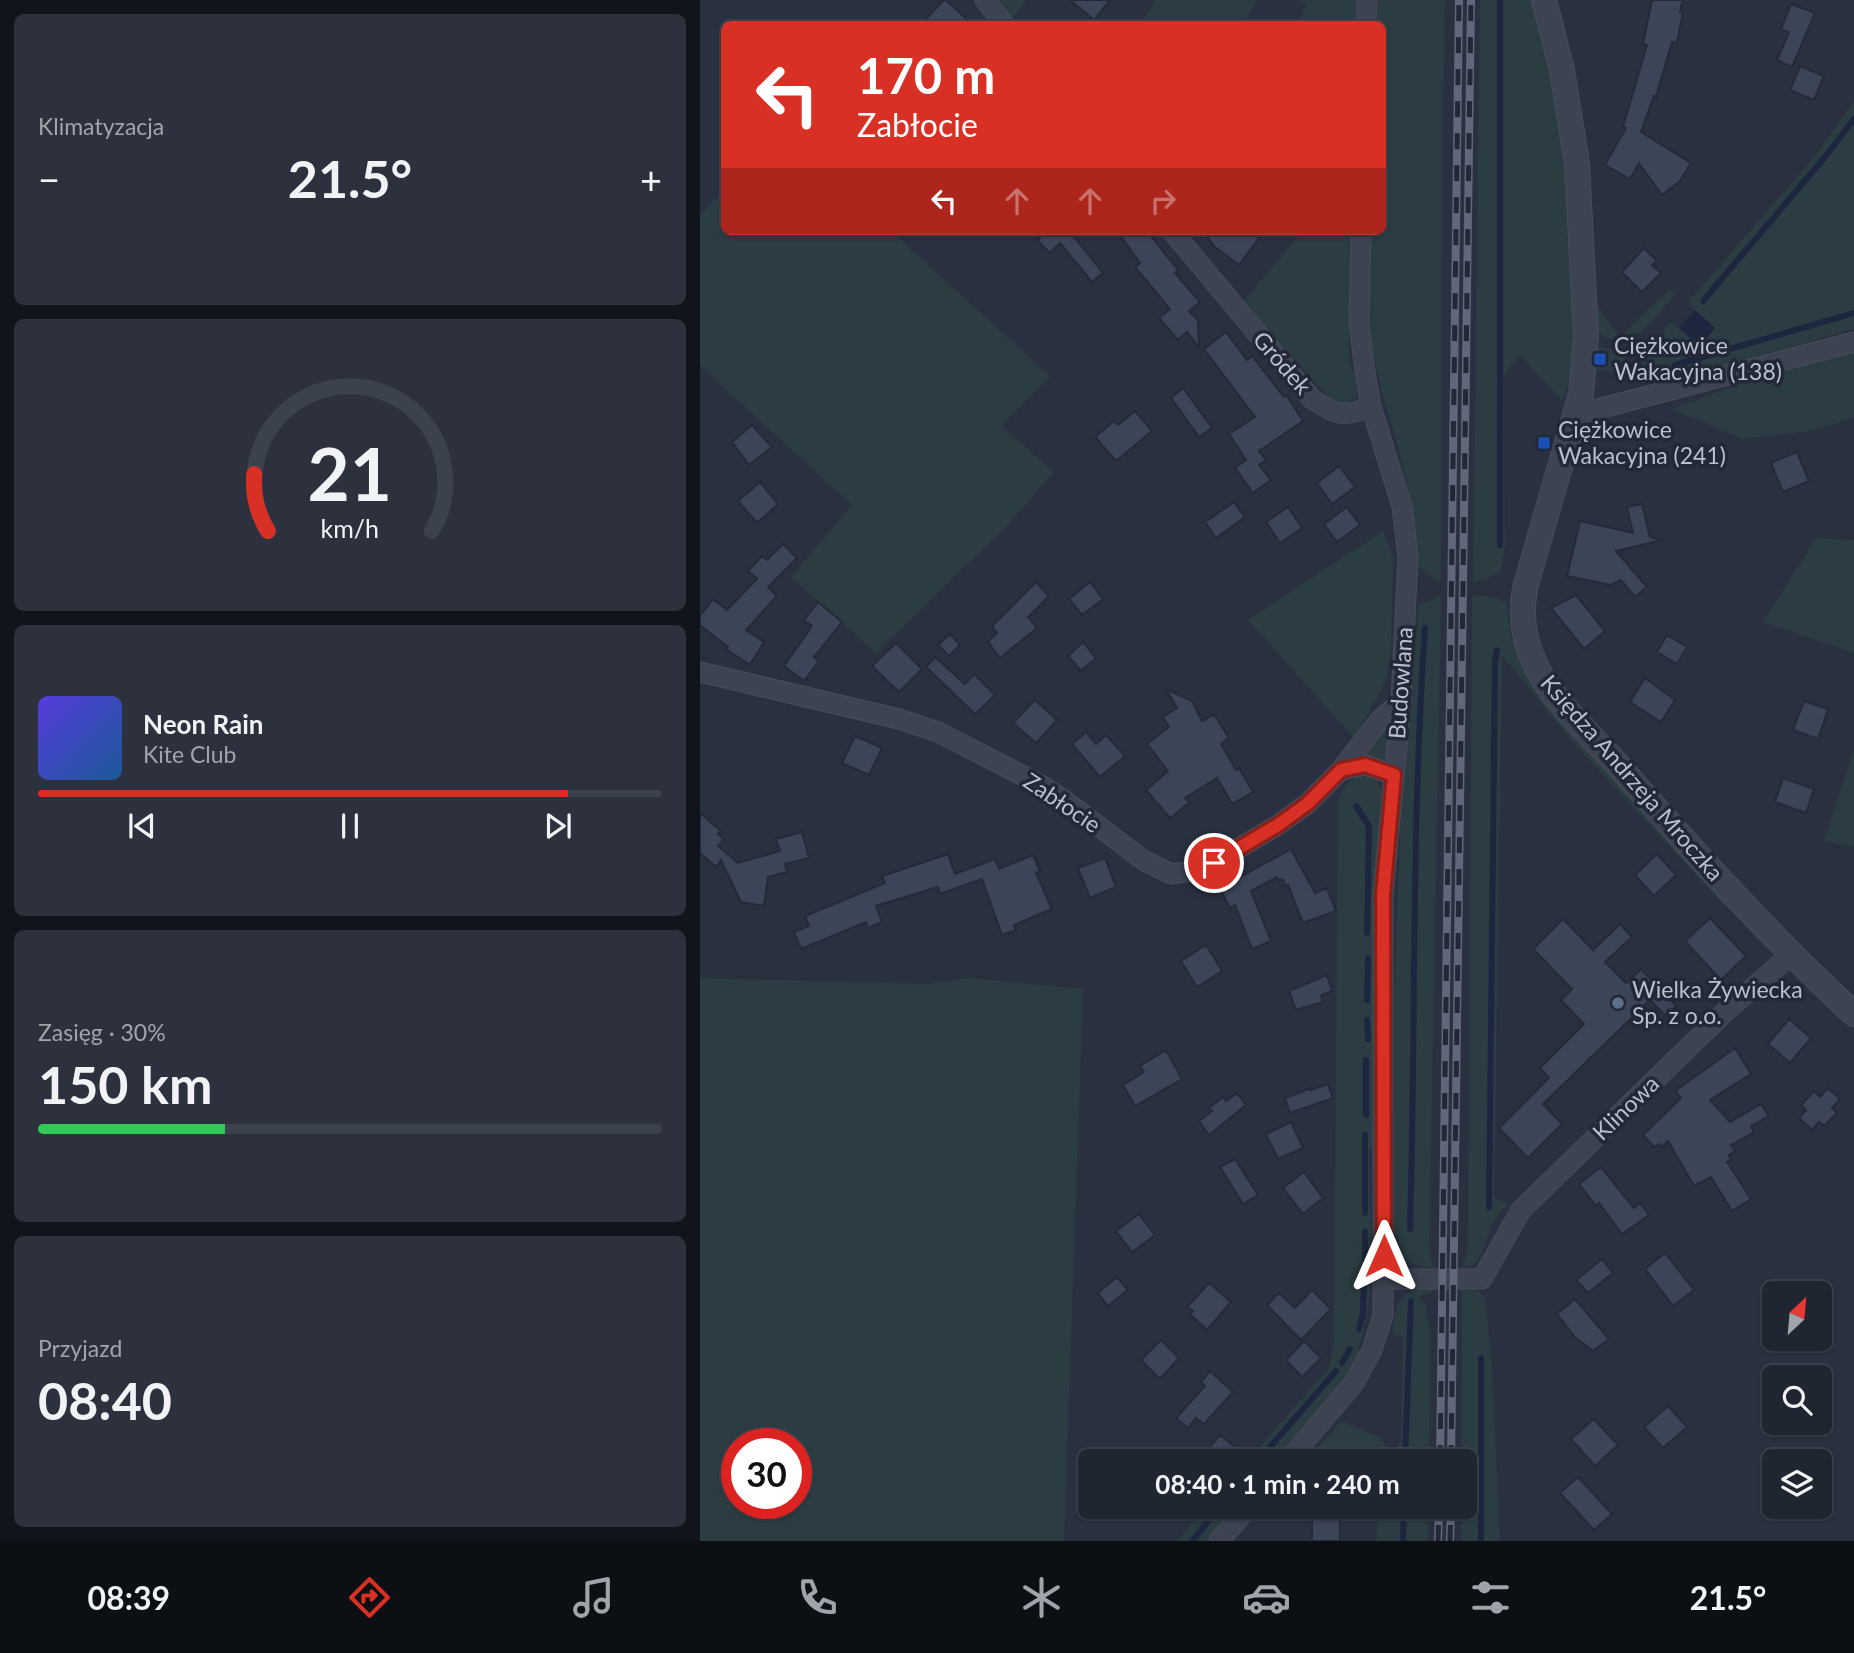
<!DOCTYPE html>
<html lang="pl">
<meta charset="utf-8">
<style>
body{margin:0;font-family:Lato,sans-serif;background:#2c313d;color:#f1f3f6;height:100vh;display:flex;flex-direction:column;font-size:26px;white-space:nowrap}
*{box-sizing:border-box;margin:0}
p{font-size:23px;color:#a1a5ab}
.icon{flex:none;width:38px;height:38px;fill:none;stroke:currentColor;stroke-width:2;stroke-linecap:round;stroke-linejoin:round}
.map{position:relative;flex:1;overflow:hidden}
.details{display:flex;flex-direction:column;gap:14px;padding:14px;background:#11141b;width:700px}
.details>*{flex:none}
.banner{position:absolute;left:21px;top:21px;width:665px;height:214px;border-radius:10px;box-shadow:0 2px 5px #0004,0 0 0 2px #3c424d;background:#d93025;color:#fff;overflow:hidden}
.needle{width:46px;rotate:26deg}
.buttons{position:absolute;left:1062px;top:1281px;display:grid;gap:14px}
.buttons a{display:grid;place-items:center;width:70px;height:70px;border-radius:10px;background:#1f2531;box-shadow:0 2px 5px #0004,0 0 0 2px #3c424d;font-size:35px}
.speed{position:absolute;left:21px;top:1428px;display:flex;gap:14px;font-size:35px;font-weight:700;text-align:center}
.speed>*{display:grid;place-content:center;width:91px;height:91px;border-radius:50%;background:#1f2531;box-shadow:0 2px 5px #0004,0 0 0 2px #3c424d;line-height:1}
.speed .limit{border:10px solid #d22;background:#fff;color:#111}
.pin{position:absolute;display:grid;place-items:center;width:60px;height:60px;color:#fff;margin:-30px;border:4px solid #fff;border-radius:50%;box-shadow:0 2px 7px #0007}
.me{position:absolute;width:77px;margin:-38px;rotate:0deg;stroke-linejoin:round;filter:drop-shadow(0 0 5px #0008)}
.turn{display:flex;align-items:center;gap:24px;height:147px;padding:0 21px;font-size:32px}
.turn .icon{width:91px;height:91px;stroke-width:2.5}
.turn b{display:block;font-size:49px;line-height:60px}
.lanes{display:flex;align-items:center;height:66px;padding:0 21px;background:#0003;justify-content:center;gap:35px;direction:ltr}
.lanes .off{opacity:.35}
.big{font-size:52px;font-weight:700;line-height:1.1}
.details .card{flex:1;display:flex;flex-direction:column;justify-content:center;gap:10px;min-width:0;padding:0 24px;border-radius:10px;background:#2c313d}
.details .dial{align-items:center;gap:0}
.dial svg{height:182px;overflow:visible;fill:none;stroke:#3c424d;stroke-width:7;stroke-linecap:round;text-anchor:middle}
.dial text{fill:#f1f3f6;stroke:none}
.song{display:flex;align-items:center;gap:21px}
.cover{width:84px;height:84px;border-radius:10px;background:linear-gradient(135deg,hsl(250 70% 55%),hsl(210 70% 35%))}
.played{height:7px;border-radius:4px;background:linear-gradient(90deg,#d93025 85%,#3c424d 85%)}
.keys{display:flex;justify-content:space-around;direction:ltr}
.heat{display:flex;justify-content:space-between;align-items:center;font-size:38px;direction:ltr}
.charge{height:10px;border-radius:5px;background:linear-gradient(90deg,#34c759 30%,#3c424d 0)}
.trip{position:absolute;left:378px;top:1449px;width:399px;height:70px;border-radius:10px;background:#1f2531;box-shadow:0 2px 5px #0004,0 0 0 2px #3c424d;font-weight:700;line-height:70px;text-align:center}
.dock{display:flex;height:112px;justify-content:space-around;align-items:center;background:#0c0f14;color:#a1a5ab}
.dock .icon{width:49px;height:49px}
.dock .selected{color:#d93025}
.dock b{font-size:32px;color:#f1f3f6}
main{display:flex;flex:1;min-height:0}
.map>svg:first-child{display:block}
.green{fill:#2b3d42;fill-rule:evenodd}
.water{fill:#1c273f}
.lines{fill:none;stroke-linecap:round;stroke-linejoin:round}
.stream{stroke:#1c273f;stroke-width:6}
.building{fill:#3c4557;stroke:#242a39;stroke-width:2}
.minor-casing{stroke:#474c5a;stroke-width:21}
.tertiary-casing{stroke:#474c5a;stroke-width:26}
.minor{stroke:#3d4351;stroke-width:19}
.tertiary{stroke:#3d4351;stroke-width:24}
.rail-casing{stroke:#606778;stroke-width:8}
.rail{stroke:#222837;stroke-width:5;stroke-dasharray:16;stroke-linecap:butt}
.route-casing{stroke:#8d1f18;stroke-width:18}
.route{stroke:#d93025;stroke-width:12}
.transit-dot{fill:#1a4fb4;stroke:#222837;stroke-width:2.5}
.service-dot{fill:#5c6f8a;stroke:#222837;stroke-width:2.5}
.labels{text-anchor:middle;stroke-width:7;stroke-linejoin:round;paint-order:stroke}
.poi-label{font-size:23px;fill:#babfcb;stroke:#222837;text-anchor:start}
.street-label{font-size:23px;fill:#babfcb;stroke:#222837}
</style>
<main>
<section class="details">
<div class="card"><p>Klimatyzacja</p>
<div class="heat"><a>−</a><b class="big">21.5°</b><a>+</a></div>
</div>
<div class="card dial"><svg viewBox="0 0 100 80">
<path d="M14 69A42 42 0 1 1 86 69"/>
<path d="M14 69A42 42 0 0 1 8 44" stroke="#d93025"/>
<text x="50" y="56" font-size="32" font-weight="700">21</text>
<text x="50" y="72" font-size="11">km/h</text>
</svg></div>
<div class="card">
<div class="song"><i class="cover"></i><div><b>Neon Rain</b><p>Kite Club</p></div></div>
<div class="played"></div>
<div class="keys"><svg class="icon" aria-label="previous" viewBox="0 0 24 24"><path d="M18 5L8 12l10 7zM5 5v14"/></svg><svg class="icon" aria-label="pause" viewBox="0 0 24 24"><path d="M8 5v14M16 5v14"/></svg><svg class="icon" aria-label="next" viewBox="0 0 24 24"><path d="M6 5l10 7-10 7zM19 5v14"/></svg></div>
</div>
<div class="card"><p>Zasięg · 30%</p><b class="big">150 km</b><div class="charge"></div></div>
<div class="card"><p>Przyjazd</p><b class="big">08:40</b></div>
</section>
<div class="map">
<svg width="1154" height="1541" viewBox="0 0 1154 1541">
<rect width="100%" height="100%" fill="#293141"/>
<path class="green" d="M 296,0 L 327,0 L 311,20 Z
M 455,0 L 557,0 L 544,24 L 442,24 Z
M 598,0 L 656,0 L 655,24 L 598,24 L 607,4 Z
M 678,0 L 745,0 L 742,156 L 741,583 L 717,565 C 714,524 709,484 697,443 C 689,415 680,389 675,360 C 667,317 670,274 670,231 L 682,231 L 682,24 L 677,24 Z
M 780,0 L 834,0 L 862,123 L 871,265 L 873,349 L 868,385 L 862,401 L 820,355 L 803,377 L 805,547 L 800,573 L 773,583 Z
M 1154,101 L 1154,329 L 954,384 L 936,368 L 970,322 L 994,341 L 1015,328 L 995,310 L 989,301 L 1115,156 Z
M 24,192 L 24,231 L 191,231 L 350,376 L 302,426 L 354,472 L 307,526 L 176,653 L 91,577 L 152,505 L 0,366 L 0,214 Z
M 603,231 L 650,231 L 649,364 L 655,375 L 657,396 L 645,404 L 630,398 L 542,303 Z
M 970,289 L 975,294 C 960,312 938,347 910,339 C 904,337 899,335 897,329 C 896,323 898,313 898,307 L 920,337 Z
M 898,347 L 929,352 L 918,373 L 896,370 Z
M 1154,352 L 1154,417 L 1116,430 L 1043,439 L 972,409 L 1048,381 Z
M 683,531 L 693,558 L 691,653 L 686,681 L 654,738 L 548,620 Z
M 1116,538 L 1154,540 L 1154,653 L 1063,622 Z
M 741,594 L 729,1251 L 733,1267 C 711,1267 699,1260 699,1236 L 693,1235 L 695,982 L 701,802 L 719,603 L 728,602 Z
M 772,595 L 793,597 L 806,602 L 811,637 L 820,660 L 1028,900 L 1024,905 L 872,741 L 802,655 L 794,1198 L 809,1204 C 787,1215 786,1259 773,1265 C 772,1266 764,1267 762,1267 L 768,1251 Z
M 682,731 L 687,731 L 685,758 L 682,761 L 666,755 Z
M 1154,749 L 1154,847 L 1124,841 Z
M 659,775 L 675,779 L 683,792 L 677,931 L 675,1142 L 669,1153 C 670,1212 678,1294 658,1349 L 662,1354 L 646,1380 L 577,1461 L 547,1461 L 630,1367 L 634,1337 L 638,800 L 645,785 Z
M 0,978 L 228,984 L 269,978 L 383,989 L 364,1541 L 0,1541 ZM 37,1444 L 96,1444 L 96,1503 L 37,1503 Z
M 762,1288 C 773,1289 782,1290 785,1301 L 791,1351 L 800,1541 L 761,1541 L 762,1507 L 765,1507 L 765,1461 L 762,1461 Z
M 718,1289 L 732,1289 L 732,1291 L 719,1297 L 726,1306 L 730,1337 L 729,1461 L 607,1460 L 642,1421 L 681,1438 L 690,1454 L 701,1442 L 703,1339 L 692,1333 C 695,1313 695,1295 718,1289 Z
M 507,1507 L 537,1507 L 507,1541 L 477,1541 Z
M 677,1507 L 728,1507 L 728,1541 L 677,1541 Z"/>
<path class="water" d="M 995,310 L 1015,328 L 1006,339 L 994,341 L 979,328 Z"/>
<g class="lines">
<path class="stream" d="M 1003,301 L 1125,157 L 1154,119
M 975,365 L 1154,313
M 800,545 L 800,0
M 656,806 L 669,826 L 667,933
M 667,1000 L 668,958
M 667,1020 L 668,1039
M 666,1115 L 666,1060
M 789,1207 L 795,662 L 797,650
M 665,1213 L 665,1135
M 710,1229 C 716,1029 711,828 725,628
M 665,1232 L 665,1260
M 659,1329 L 663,1313 L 664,1281
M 642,1363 L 650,1349
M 570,1447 L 636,1371
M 705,1461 L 711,1301
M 492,1541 L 520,1507
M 703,1541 L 704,1507
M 781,1541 L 781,1358"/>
</g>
<path class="building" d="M 244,0 L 246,0 L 272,24 L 221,24 Z
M 370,0 L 410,0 L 394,20 Z
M 952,0 L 983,0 L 980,12 L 983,12 L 977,43 L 972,42 L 956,97 L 954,96 L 941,132 L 991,163 L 980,181 L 962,195 L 939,163 L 930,179 L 905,165 L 926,128 L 923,127 L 947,45 L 943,44 Z
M 1091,4 L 1115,13 L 1092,67 L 1077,60 L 1089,32 L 1081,29 Z
M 1100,66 L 1124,76 L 1114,100 L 1090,90 Z
M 347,231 L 374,231 L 371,233 L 403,273 L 392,282 L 360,243 L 350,253 L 337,240 Z
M 417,231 L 447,231 L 478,270 L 475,273 L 500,302 L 489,311 L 498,320 L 499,347 L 487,332 L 478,340 L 459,318 L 470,309 L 435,267 L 440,263 Z
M 502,231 L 549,231 L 559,238 L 539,265 L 515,247 Z
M 944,248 L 957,261 L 952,265 L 961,273 L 942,292 L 922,272 Z
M 526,332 L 547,360 L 552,356 L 584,397 L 587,396 L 603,421 L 559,451 L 566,460 L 559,465 L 571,480 L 553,493 L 535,468 L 546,460 L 529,434 L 555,417 L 504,349 Z
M 483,388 L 512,428 L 499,437 L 471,398 Z
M 435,411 L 452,431 L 416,461 L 395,437 L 414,421 L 418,425 Z
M 52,425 L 72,447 L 49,465 L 32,442 Z
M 1097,452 L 1109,481 L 1083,492 L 1071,463 Z
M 639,466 L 655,487 L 632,504 L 617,483 Z
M 60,482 L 78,504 L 57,523 L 38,501 Z
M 534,502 L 545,517 L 516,538 L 505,522 Z
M 942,504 L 950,537 L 962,540 L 916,551 L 947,587 L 935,597 L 921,580 L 911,585 L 867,576 L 880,521 L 933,533 L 927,507 Z
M 588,507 L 602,528 L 580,543 L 566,522 Z
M 647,507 L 660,525 L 637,542 L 624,524 Z
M 83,544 L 97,558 L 68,587 L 77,596 L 46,630 L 64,642 L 50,665 L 26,649 L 28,647 L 0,625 L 0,616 L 13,599 L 27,610 L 57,579 L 48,571 L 62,556 L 67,560 Z
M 336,582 L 349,596 L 328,617 L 337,628 L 300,658 L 288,642 L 297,633 L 292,626 Z
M 390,582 L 403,599 L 382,615 L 369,599 Z
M 876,595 L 905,631 L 884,649 L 851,608 Z
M 118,602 L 142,622 L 114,657 L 119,661 L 104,681 L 84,666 L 112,626 L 104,620 Z
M 250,634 L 260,645 L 249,656 L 238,645 Z
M 967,635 L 987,647 L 977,664 L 957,652 Z
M 383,642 L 396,658 L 381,671 L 368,656 Z
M 196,643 L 222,669 L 199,692 L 172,666 Z
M 235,657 L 265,684 L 274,674 L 295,695 L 275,714 L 226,667 Z
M 945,678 L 975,700 L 961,722 L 930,702 Z
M 466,689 L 492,701 L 502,721 L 514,714 L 529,738 L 521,744 L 536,770 L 539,768 L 553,792 L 532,804 L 517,778 L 485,798 L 489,803 L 470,818 L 446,790 L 468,771 L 447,744 L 469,727 L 463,717 L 477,708 Z
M 335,700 L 357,720 L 336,743 L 313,723 Z
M 1104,701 L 1128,709 L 1118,739 L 1093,730 Z
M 386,732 L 396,744 L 406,735 L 425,756 L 400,777 L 372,744 Z
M 155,736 L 182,748 L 169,775 L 142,763 Z
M 1083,778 L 1114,789 L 1106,813 L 1075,802 Z
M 0,813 L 21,831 L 18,834 L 24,839 L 18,846 L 38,863 L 80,851 L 76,839 L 102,832 L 109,858 L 85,864 L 87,872 L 68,877 L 64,906 L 41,902 L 21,860 L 16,867 L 0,853 Z
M 591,849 L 615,893 L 627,888 L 636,911 L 603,923 L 588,885 L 586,886 L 582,879 L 579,881 L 577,877 L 551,891 L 571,941 L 552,949 L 535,905 L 530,908 L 514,878 L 533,868 L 538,878 Z
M 248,854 L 255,874 L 295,859 L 299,869 L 333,855 L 340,871 L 336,873 L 352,909 L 314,925 L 316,930 L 302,935 L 282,879 L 240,894 L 238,887 L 176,906 L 182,922 L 168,928 L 166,922 L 101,949 L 94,932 L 109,926 L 105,916 L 185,883 L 182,876 Z
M 957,854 L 976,875 L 954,896 L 935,875 Z
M 405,858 L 416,887 L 390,898 L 378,868 Z
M 1010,918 L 1046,956 L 1021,980 L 985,941 Z
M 863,919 L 893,950 L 920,924 L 932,937 L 905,962 L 926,983 L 941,969 L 976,1006 L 966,1016 L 950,1000 L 843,1104 L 862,1124 L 828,1158 L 799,1128 L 849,1078 L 840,1068 L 884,1024 L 861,1000 L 872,989 L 833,949 Z
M 506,945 L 522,971 L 497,987 L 481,961 Z
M 627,975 L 632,991 L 621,995 L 623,1002 L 596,1010 L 589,991 Z
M 1089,1019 L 1111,1038 L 1090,1063 L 1068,1044 Z
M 1035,1048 L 1051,1074 L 1010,1100 L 1030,1122 L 1061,1104 L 1069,1116 L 1051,1126 L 1054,1132 L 1031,1145 L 1035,1151 L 1029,1155 L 1031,1160 L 1027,1162 L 1051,1199 L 1032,1211 L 1011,1177 L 994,1186 L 968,1141 L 962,1147 L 959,1144 L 954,1147 L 943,1135 L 981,1098 L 975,1091 Z
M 466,1050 L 482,1079 L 435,1106 L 423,1085 L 444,1072 L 440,1066 Z
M 628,1084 L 633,1098 L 590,1113 L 585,1098 L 611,1088 L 611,1090 Z
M 1128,1088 L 1140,1099 L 1132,1108 L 1137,1113 L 1124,1126 L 1119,1122 L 1112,1130 L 1099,1118 L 1106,1110 L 1101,1105 L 1114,1091 L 1120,1097 Z
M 537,1093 L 546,1105 L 509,1135 L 499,1121 L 512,1111 L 509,1108 L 523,1097 L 526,1101 Z
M 591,1122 L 603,1148 L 578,1159 L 566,1134 Z
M 535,1159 L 558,1195 L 543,1204 L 520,1167 Z
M 901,1167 L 934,1208 L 940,1203 L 949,1215 L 922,1234 L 899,1203 L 896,1206 L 879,1184 Z
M 604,1172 L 623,1198 L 603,1214 L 583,1188 Z
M 439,1214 L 455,1235 L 432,1252 L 416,1231 Z
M 965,1253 L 994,1290 L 973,1306 L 945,1269 Z
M 902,1259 L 913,1273 L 888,1293 L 876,1280 Z
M 417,1277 L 428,1290 L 408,1306 L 398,1293 Z
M 509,1283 L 531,1302 L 507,1330 L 490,1314 L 493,1311 L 487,1307 Z
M 612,1290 L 631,1309 L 601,1340 L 567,1305 L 579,1293 L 595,1308 Z
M 875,1299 L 909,1339 L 893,1351 L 875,1337 L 857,1314 Z
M 461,1340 L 479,1358 L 460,1379 L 441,1360 Z
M 604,1341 L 621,1358 L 602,1377 L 586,1360 Z
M 510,1371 L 533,1392 L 504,1424 L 496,1418 L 488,1428 L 476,1418 L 505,1386 L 501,1382 Z
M 968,1406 L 987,1427 L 963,1448 L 944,1427 Z
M 894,1419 L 918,1445 L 895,1466 L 871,1439 Z
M 520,1435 L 541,1452 L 534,1461 L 511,1461 L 503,1455 Z
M 878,1477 L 912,1514 L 894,1530 L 860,1493 Z
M 612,1516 L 640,1517 L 640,1541 L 612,1541 Z"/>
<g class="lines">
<defs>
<path id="minor" d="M 285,0 L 304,24
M 666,24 L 667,0
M 472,231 L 612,399 C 637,415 644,418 671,406
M 875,415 L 1154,342
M 0,672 L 199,719 L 238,732 L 341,785 L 367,802 L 443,860 L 471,874 L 491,871 L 514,863 L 578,825 L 607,804 L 641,770 L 665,765 L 694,775
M 641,770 L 679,721 L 701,701
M 684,1279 L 782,1279 L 821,1210 L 1027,1010 L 1092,954
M 588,1461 L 654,1383 L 672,1350 L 683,1315 L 683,895 L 701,701 L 708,556 L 702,507 L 671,406 L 666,379 L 659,323 L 661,231
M 519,1541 L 549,1507"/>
<path id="tertiary" d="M 844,0 L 862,70 L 877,163 L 886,337 L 881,394 L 825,588 C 820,618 824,643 838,670 C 857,705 890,734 916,763 C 992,850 1069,936 1154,1014"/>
</defs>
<use href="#minor" class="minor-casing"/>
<use href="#tertiary" class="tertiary-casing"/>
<use href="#minor" class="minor"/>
<use href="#tertiary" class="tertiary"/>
<defs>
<path id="rail" d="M 740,1461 L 759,0
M 751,1461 L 771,0
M 738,1541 L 739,1507
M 750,1541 L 751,1507"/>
</defs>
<use href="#rail" class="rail-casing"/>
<use href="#rail" class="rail"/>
</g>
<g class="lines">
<defs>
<path id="route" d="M 514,863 L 578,825 L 607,804 L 641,770 L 665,765 L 694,775 L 683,895 L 684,1256"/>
</defs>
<use href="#route" class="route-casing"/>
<use href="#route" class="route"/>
</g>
<g class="transit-dot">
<rect x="893" y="352" width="14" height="14" rx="3.5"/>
<rect x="837" y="436" width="14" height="14" rx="3.5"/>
</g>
<circle class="service-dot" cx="918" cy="1003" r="7"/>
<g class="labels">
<g class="poi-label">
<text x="914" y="354">Ciężkowice<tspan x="914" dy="26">Wakacyjna (138)</tspan></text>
<text x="858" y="438">Ciężkowice<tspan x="858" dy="26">Wakacyjna (241)</tspan></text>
<text x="932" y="998">Wielka Żywiecka<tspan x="932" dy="26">Sp. z o.o.</tspan></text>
</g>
<g class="street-label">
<text transform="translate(582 363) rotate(49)" y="8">Gródek</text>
<text transform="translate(701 683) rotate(-86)" y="8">Budowlana</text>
<text transform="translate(932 778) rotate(49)" y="8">Księdza Andrzeja Mroczka</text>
<text transform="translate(362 803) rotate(34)" y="8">Zabłocie</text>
<text transform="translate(926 1108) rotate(-44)" y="8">Klinowa</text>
</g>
</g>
</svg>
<div class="buttons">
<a><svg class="needle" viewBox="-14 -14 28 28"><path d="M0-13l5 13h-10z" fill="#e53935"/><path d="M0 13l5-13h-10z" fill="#a1a5ab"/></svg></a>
<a><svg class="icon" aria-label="search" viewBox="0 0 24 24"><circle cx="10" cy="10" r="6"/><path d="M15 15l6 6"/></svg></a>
<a><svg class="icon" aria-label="layers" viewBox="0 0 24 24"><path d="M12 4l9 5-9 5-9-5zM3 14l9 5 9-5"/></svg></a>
</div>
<div class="speed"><div class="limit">30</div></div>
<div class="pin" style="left:514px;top:863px;background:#d93025"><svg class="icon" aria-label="arrive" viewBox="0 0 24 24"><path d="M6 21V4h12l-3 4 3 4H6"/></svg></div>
<svg class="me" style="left:684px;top:1256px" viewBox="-20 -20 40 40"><path d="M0-17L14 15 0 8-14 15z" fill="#d93025" stroke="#fff" stroke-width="4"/></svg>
<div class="trip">08:40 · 1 min · 240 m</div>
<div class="banner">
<div class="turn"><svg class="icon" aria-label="left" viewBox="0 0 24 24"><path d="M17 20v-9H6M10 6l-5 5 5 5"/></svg><div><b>170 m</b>Zabłocie</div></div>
<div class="lanes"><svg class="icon" aria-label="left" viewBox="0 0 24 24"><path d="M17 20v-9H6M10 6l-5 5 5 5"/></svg><svg class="icon off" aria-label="ahead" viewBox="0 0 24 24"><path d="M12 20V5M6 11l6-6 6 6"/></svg><svg class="icon off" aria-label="ahead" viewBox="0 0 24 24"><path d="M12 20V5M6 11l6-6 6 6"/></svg><svg class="icon off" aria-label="right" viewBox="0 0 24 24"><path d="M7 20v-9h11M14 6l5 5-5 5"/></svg></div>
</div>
</div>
</main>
<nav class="dock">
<b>08:39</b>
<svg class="icon selected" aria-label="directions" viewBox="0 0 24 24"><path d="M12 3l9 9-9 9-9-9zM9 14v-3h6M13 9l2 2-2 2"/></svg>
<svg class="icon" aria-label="music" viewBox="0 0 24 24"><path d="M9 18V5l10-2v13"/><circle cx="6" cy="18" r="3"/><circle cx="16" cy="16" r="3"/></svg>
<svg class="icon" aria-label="phone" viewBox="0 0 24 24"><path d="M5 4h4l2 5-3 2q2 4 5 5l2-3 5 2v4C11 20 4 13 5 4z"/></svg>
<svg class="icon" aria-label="climate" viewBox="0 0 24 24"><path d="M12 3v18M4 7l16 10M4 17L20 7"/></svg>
<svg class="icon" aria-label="car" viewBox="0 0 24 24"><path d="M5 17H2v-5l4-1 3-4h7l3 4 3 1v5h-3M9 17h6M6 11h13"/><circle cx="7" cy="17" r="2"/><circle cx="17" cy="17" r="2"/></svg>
<svg class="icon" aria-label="filters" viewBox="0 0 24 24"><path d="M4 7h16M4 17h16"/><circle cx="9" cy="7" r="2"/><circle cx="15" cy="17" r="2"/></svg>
<b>21.5°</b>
</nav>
